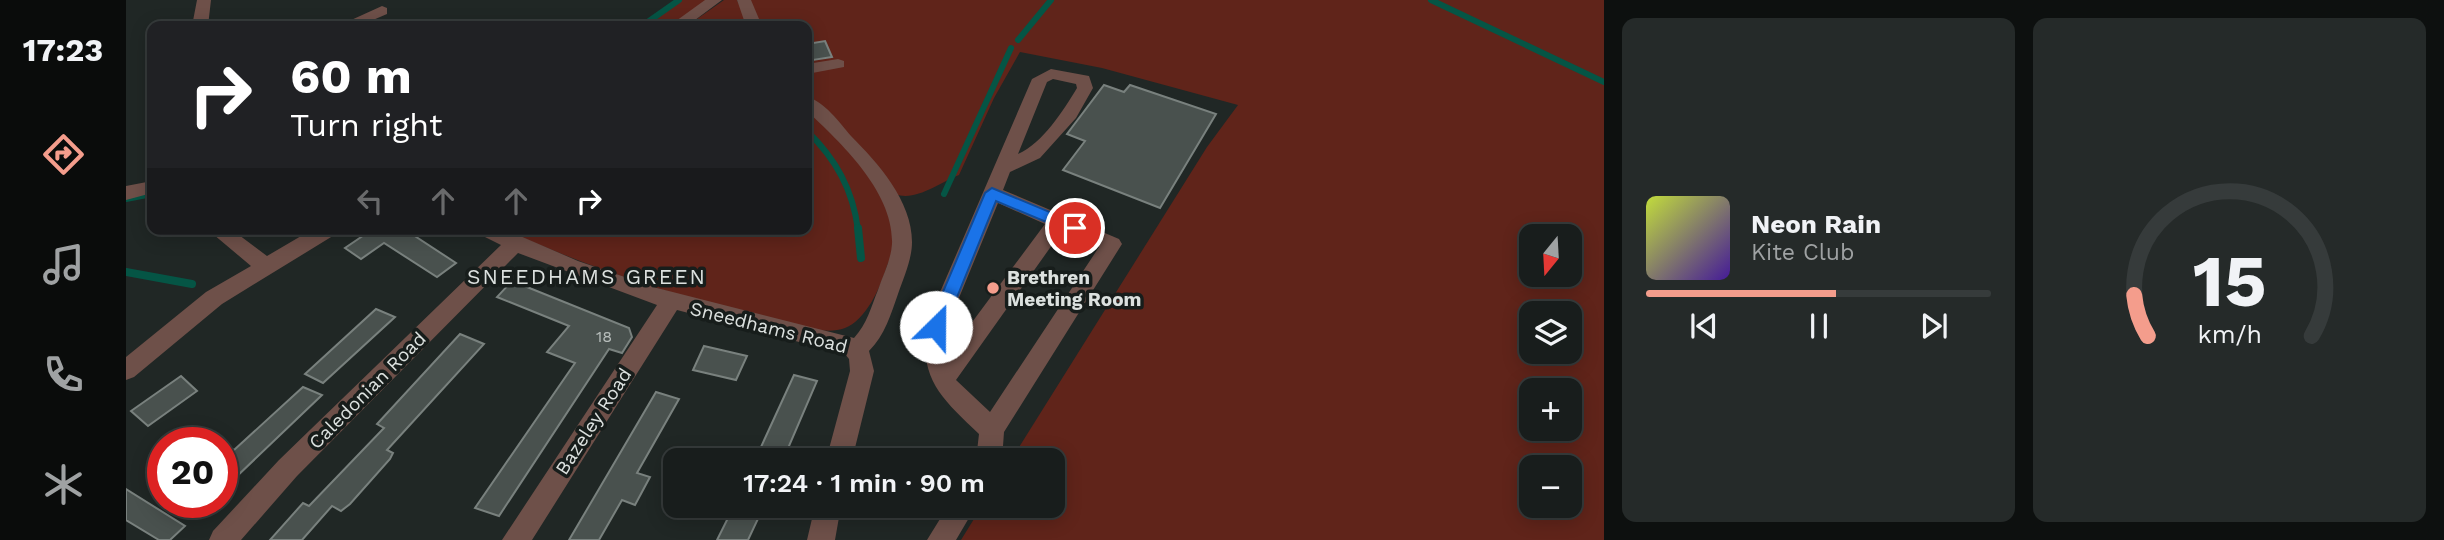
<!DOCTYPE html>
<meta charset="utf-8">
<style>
body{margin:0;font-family:"Work Sans",sans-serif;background:#252a29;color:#f1f3f6;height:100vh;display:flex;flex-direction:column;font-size:26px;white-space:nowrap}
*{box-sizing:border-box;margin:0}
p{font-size:23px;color:#9fa2a3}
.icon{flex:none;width:38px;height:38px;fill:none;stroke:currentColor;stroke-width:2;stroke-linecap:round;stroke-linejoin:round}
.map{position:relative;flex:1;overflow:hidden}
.side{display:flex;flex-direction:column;gap:18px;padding:18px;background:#0d100f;width:840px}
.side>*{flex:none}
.banner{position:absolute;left:21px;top:21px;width:665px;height:214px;border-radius:14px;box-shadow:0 4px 18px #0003,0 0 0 2px #363b3b;background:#202124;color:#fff;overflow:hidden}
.needle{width:46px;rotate:198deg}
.tools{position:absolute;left:1393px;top:224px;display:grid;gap:14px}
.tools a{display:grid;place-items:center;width:63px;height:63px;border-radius:14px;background:#181d1c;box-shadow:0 4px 18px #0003,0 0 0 2px #363b3b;font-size:35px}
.speed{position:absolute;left:21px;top:427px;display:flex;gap:14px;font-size:35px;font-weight:700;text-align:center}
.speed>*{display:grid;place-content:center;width:91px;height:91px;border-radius:50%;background:#181d1c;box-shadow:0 4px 18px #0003,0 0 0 2px #363b3b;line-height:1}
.speed .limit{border:10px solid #d22;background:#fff;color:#111}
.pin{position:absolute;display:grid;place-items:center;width:60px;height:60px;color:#fff;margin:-30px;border:4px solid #fff;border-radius:50%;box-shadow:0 2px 7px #0007}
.me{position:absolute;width:77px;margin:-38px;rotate:23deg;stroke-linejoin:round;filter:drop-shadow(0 0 5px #0008)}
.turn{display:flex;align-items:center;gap:24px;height:147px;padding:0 28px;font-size:32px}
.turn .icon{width:91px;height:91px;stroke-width:2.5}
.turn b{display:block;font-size:49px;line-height:60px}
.lanes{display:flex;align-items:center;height:66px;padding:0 28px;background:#0003;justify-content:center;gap:35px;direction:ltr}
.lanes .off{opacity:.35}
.side .tile{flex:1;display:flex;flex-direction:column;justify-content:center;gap:10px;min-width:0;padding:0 24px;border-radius:14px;background:#252a29}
.side .dial{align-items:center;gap:0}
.dial svg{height:182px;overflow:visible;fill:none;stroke:#363b3b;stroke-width:7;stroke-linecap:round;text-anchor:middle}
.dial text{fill:#f1f3f6;stroke:none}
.song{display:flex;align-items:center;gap:21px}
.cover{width:84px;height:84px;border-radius:10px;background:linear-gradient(135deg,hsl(70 70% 55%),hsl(260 70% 35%))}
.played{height:7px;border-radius:4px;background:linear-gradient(90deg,#f49d8c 55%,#363b3b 55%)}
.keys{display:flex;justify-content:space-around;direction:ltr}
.side .tiles{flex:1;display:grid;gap:18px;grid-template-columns:repeat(2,1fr)}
.trip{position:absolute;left:537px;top:448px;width:402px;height:70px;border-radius:14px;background:#181d1c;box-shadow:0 4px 18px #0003,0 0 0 2px #363b3b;font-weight:600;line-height:70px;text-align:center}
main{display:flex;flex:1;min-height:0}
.tab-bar{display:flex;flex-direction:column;width:126px;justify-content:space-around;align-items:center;background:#0a0c0b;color:#9fa2a3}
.tab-bar .icon{width:49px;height:49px}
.tab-bar .active{color:#f49d8c}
.tab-bar b{font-size:32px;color:#f1f3f6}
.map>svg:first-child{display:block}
.green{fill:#60241a;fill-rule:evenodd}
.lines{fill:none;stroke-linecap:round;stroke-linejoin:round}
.stream-far1{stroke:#055545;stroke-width:6}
.stream{stroke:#055545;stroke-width:8}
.building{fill:#49514e;stroke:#79817e;stroke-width:2}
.minor{fill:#6e5049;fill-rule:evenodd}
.route{fill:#1a73e8;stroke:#114b97;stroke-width:2}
.poi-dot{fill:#f49d8c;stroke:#171d1b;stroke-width:2.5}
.labels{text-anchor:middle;stroke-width:7;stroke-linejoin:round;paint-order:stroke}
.number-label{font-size:16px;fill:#b7bdbb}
.poi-label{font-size:19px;font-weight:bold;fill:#dce1df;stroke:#171d1b;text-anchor:start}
.street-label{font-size:19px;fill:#dce1df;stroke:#171d1b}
.neighbourhood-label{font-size:21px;letter-spacing:2px;fill:#dce1df;stroke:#171d1b}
</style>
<main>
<nav class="tab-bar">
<b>17:23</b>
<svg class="icon active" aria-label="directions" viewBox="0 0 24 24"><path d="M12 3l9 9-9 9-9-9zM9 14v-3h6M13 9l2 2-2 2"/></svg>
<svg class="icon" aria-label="music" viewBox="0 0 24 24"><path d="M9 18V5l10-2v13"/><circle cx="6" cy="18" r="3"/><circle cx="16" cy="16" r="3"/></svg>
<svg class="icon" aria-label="phone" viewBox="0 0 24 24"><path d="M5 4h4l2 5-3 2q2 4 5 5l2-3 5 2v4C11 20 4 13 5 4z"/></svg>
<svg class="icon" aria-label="climate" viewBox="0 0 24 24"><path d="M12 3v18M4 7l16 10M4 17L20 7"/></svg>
</nav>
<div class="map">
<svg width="1478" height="540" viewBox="0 0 1478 540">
<rect width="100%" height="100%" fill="#202725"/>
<path class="green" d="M 549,0 L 582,0 L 545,26 L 519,25 Z
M 598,0 L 611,0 L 623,26 L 561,26 Z
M 624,0 L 1478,0 L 1478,540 L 835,540 L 856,506 L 928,506 L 928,460 L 885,460 L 1081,147 L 1112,105 L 976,68 L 894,52 L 868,98 L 833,175 C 813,183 789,202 769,194 L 724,139 L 681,96 L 681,26 L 635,26 ZM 1405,236 L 1444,236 L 1444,275 L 1405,275 ZM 1405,313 L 1444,313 L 1444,352 L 1405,352 ZM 1405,390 L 1444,390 L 1444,429 L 1405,429 ZM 1405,467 L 1444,467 L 1444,506 L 1405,506 Z
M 681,105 C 710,136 768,189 771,233 C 772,244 763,259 760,269 C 754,288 740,320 719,328 C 698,336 668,324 647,319 C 551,298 465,268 376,229 L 681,229 Z"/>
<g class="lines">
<path class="stream-far1" d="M 1305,0 L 1478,82
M 516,26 L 553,0
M 892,40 L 925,0
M 681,131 C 710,159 727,190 732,230
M 818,194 L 885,48
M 0,199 L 26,194"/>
<path class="stream" d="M 732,228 L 735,258
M 0,272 L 66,284"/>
</g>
<path class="building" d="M 699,41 L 706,57 L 687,60 L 681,44 Z
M 978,85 L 998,92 L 1004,85 L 1090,114 L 1034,208 L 937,170 L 959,141 L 941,134 Z
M 235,229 L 278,229 L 330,263 L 311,277 L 258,243 L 235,259 L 219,248 L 241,233 Z
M 386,281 L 503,328 L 506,337 L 496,353 L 483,349 L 373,516 L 349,508 L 449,363 L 421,352 L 443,326 L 371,297 Z
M 250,309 L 269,317 L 197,383 L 179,374 Z
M 334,334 L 358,344 L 261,450 L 267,453 L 264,459 L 224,504 L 215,511 L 206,506 L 176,540 L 144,540 L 177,503 L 183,506 L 258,428 L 251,424 Z
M 578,346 L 621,356 L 610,380 L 567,370 Z
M 668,375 L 691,381 L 657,460 L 629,460 Z
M 55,376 L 71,391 L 22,426 L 5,411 Z
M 177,387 L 196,395 L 108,479 L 96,474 L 96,444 L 108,450 Z
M 530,392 L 553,399 L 511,473 L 524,477 L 509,505 L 496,500 L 473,540 L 443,540 Z
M 0,489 L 59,526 L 44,540 L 33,540 L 0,520 Z
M 608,506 L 638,506 L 622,540 L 591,540 Z"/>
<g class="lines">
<path class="minor" d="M 71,0 L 85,0 L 82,26 L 66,26 Z
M 579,0 L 596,0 L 561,26 L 543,26 Z
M 611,0 L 625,0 L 636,26 L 620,26 Z
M 256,6 L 261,8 L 261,14 L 233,26 L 212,26 Z
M 712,59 L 718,61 L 718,67 L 681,74 L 681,64 Z
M 925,69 L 963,76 L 967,88 L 950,118 L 914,158 L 884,172 L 877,190 L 993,239 L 996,244 L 878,432 L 876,460 L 850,460 L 853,434 C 816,398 795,382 799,327 L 906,79 ZM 927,79 L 950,84 L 951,88 C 937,111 917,143 892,154 L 921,82 ZM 872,203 L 919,224 L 821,356 L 821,327 ZM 936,231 L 973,247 L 864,412 L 830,380 Z
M 681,97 C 698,101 714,123 725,136 C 752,163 786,201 786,242 C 786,259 778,277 772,294 C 765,314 759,335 743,351 L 748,371 L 726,460 L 700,460 L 724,371 L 723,359 L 719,354 L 551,310 L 406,540 L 376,540 L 531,305 L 392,253 L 171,476 L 115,540 L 83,540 L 87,531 L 153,460 L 375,245 L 353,234 L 350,229 L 378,229 L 452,261 L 531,288 L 728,338 C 741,324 745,307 752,290 C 757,275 765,260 766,244 C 768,192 715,143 681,111 Z
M 26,181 L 26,193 L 0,200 L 0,186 Z
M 81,229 L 105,229 L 141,256 L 187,229 L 213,229 L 210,234 L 96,304 L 8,377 L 0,380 L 0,357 L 80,292 L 125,266 Z
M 689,506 L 715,506 L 709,540 L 681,540 Z
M 822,506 L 850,506 L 830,540 L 801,540 Z"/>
</g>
<path class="route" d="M 866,188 L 955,225 L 957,228 L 955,232 L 944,232 L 870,201 L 819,327 L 816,332 L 804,332 L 802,327 L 859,193 Z"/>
<circle class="poi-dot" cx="867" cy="288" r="7"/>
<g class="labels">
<g class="number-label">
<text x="478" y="342">18</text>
</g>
<g class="poi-label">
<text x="881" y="284">Brethren<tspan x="881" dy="22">Meeting Room</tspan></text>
</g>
<g class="street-label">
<text transform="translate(643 327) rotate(14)" y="7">Sneedhams Road</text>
<text transform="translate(241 390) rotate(-45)" y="7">Caledonian Road</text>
<text transform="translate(467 421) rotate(-57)" y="7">Bazeley Road</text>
</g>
<g class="neighbourhood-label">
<text x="461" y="284">SNEEDHAMS GREEN</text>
</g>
</g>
</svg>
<div class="tools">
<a><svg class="needle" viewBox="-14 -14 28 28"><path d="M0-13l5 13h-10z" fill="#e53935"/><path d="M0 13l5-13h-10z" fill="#9fa2a3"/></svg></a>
<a><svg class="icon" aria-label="layers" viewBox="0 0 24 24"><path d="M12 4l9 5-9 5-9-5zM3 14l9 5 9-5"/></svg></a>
<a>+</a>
<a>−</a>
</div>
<div class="speed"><div class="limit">20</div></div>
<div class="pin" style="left:949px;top:228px;background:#d93025"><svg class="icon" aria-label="arrive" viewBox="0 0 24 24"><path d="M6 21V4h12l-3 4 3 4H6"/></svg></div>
<svg class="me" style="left:810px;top:327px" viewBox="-20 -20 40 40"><circle r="19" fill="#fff"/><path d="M0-13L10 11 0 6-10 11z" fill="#1a73e8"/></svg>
<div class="trip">17:24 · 1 min · 90 m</div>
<div class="banner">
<div class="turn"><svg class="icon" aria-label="right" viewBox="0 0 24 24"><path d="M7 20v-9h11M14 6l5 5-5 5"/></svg><div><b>60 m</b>Turn right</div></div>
<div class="lanes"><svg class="icon off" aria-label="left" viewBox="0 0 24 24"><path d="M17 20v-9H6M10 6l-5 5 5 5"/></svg><svg class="icon off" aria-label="ahead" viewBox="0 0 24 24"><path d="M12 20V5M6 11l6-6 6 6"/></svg><svg class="icon off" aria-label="ahead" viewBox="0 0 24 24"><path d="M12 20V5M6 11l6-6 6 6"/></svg><svg class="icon" aria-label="right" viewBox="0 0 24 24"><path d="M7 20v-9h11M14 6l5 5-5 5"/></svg></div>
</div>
</div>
<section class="side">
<div class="tiles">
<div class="tile">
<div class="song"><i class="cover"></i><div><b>Neon Rain</b><p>Kite Club</p></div></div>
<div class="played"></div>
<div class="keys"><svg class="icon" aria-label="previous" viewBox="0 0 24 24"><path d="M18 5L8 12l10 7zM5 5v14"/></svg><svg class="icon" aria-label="pause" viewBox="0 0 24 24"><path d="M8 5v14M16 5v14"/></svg><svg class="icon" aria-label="next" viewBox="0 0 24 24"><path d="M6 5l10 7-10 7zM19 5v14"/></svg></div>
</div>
<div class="tile dial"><svg viewBox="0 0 100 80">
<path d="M14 69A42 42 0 1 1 86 69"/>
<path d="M14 69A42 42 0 0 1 8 51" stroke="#f49d8c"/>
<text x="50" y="56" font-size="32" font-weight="700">15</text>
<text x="50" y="72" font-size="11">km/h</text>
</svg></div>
</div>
</section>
</main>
